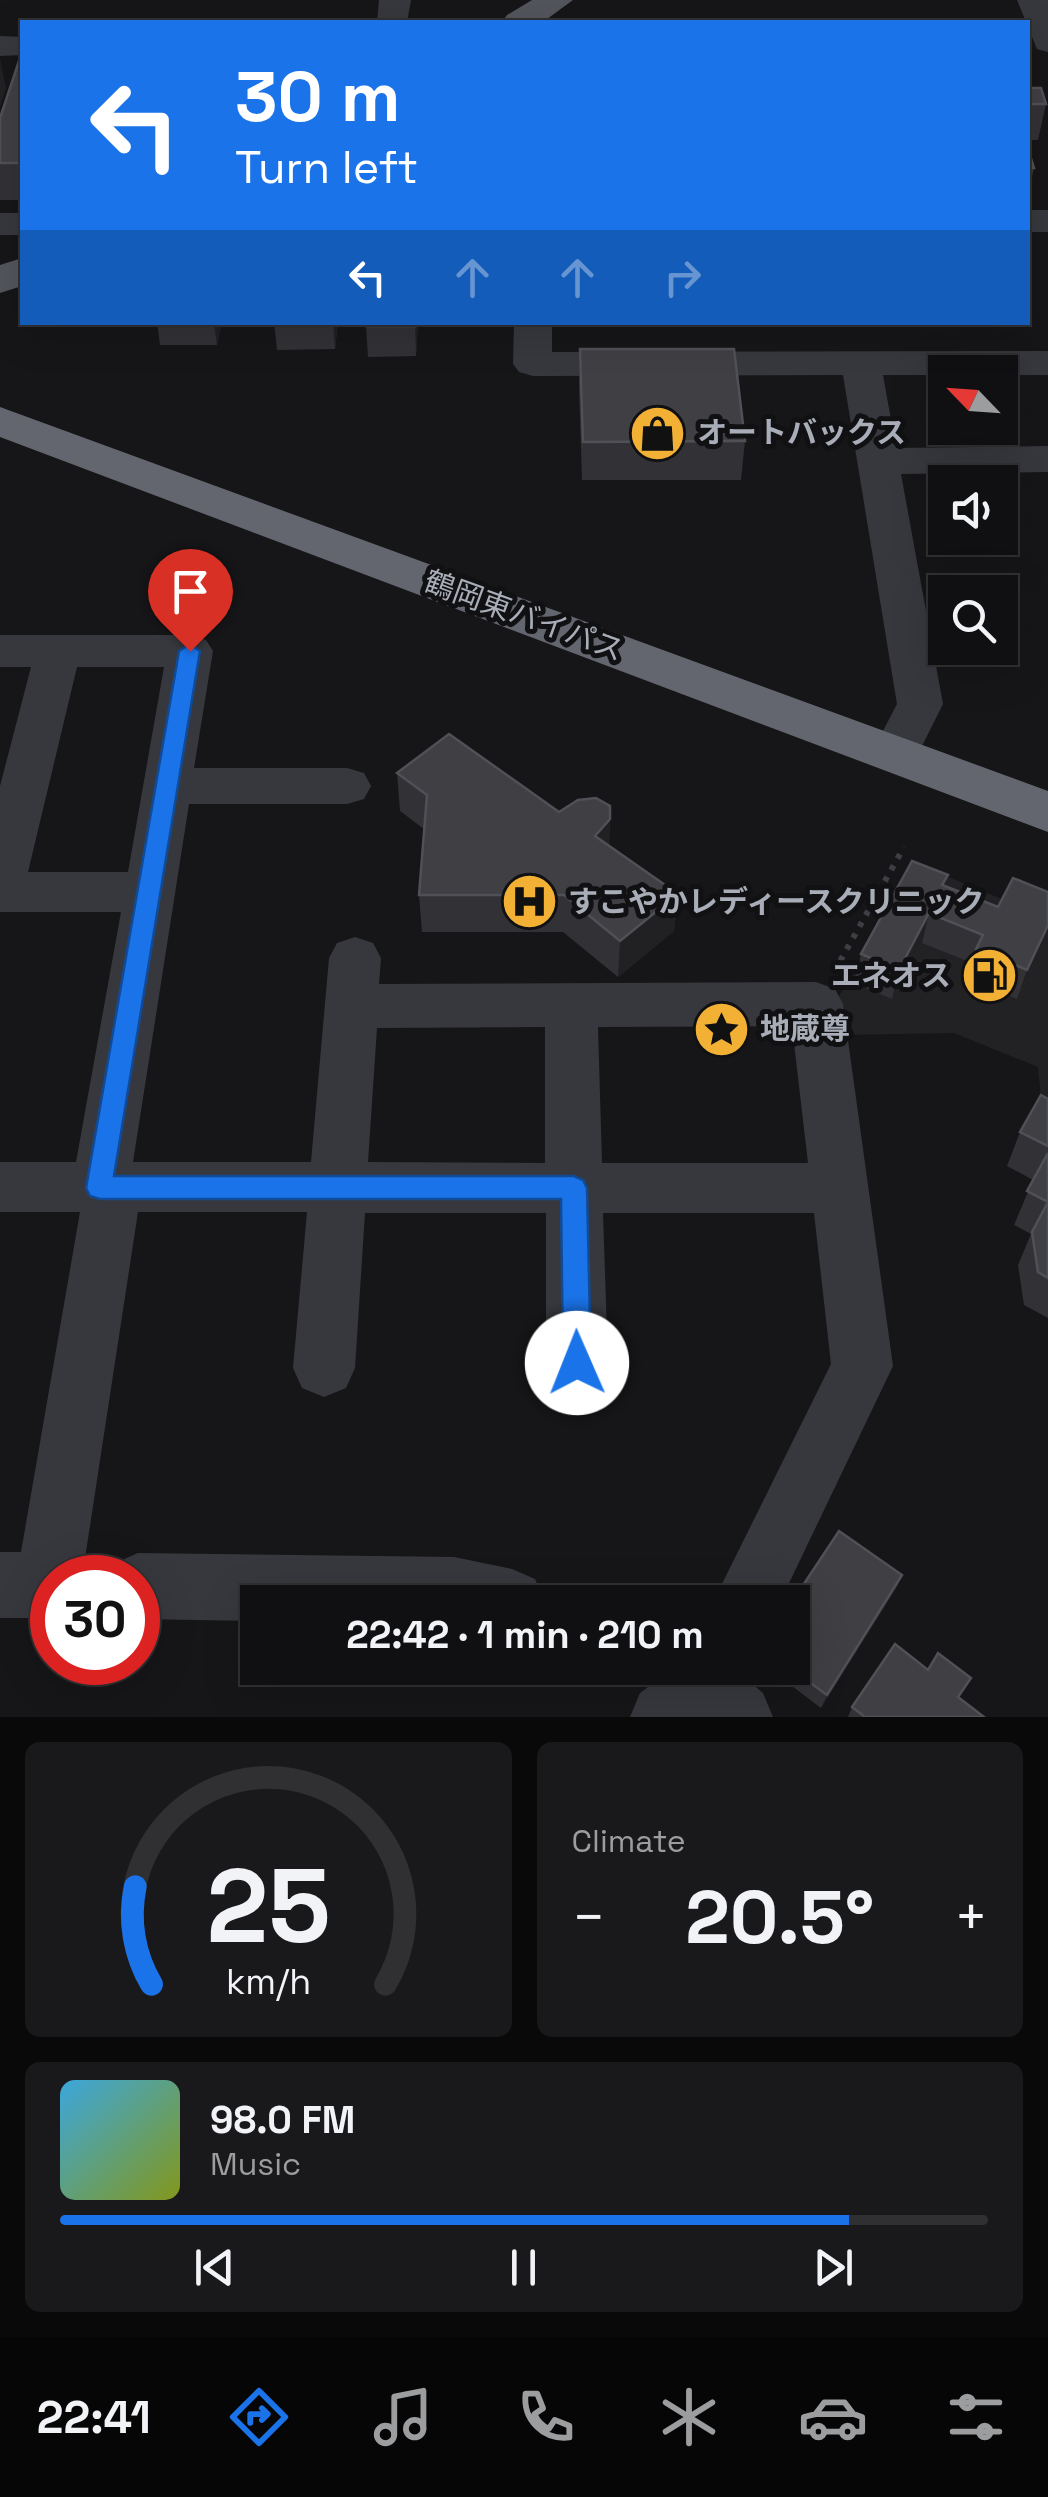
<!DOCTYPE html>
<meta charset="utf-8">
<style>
body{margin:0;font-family:"Space Grotesk","Noto Sans JP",sans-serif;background:#19191b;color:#f1f3f6;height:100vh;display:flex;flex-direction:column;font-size:38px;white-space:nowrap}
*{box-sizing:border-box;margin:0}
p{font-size:32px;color:#9c9d9f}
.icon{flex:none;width:55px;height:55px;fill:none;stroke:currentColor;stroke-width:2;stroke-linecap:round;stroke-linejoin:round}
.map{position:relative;height:1717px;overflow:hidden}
.side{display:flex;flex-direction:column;gap:25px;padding:25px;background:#09090a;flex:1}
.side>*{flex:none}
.banner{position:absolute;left:20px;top:20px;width:1010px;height:305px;border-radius:0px;box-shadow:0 10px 40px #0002,0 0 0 2px #303032;background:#1a73e8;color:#fff;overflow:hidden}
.needle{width:65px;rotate:295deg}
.fabs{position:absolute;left:928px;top:355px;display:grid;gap:20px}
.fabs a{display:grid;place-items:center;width:90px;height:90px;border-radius:0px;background:#101012;box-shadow:0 10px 40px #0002,0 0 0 2px #303032;font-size:50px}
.speed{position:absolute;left:30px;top:1555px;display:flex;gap:20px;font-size:50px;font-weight:700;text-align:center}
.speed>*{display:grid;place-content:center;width:130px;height:130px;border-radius:50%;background:#101012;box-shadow:0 10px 40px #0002,0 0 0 2px #303032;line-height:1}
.speed .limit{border:15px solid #d22;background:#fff;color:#111}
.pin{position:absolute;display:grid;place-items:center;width:85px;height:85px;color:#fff;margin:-102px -42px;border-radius:50% 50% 50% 0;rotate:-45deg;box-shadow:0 0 10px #0007}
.pin .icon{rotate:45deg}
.me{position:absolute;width:110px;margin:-55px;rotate:359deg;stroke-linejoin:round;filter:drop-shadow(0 0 8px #0008)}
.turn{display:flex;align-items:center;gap:35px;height:210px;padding:0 50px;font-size:45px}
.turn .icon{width:130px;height:130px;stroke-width:2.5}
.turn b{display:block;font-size:70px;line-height:85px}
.lanes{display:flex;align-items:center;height:95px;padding:0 50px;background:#0003;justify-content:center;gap:50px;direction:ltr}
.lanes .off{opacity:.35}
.big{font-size:75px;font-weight:700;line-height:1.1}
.side .tile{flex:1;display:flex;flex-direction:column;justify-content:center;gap:15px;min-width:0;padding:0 35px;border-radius:15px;background:#19191b}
.side .dial{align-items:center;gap:0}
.dial svg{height:260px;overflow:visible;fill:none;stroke:#303032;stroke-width:7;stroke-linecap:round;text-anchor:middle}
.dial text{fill:#f1f3f6;stroke:none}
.song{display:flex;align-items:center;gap:30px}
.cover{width:120px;height:120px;border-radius:15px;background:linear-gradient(135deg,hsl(200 70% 55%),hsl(70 70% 35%))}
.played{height:10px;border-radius:5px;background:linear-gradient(90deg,#1a73e8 85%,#303032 85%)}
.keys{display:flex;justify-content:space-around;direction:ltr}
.heat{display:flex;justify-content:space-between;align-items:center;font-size:55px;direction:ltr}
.side .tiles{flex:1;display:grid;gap:25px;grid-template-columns:1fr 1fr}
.tile:last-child{grid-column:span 2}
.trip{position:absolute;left:240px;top:1585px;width:570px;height:100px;border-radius:0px;background:#101012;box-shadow:0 10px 40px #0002,0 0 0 2px #303032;font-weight:700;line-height:100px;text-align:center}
.tabs{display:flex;height:160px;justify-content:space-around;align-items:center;background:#060607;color:#9c9d9f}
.tabs .icon{width:70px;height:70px}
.tabs .selected{color:#1a73e8}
.tabs b{font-size:45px;color:#f1f3f6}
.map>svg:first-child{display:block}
.built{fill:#222225}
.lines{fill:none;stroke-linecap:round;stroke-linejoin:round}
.path{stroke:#3d3f44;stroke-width:6;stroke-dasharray:5 8;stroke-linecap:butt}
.minor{fill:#37383d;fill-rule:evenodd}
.major{fill:#53555c;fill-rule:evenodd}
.highway{fill:#63666e;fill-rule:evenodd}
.wall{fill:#323236}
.shaded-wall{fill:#212124}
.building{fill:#3f3f44;stroke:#4f5156;stroke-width:2.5}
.route{fill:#1a73e8;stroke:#114b97;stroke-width:2.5}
.labels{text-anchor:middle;stroke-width:10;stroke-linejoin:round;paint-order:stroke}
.poi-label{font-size:30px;font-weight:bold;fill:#a8adb8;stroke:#111113;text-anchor:start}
.street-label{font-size:30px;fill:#a8adb8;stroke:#111113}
</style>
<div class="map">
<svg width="1048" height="1717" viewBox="0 0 1048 1717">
<rect width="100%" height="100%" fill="#161618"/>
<path class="built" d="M 917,864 L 1048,918 L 1048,1099 L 1041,1099 L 1038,1067 L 954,1033 L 843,1035 L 838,998 Z"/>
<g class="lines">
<path class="path" d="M 834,972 L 904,847"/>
<path class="minor" d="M 379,0 L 411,0 L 407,22 L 377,22 Z
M 1017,0 L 1048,0 L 1048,52 L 1037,49 Z
M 0,36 L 22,37 L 22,55 L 0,56 Z
M 1028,210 L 1048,210 L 1048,232 L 1028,232 Z
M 0,213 L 22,213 L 22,235 L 0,235 Z
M 514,322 L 552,322 L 552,352 L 1048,351 L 1048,375 L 883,375 L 896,448 L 1048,446 L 1048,472 L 901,474 L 943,704 L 912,766 L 895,771 L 878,766 L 871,754 L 897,704 L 843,375 L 533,376 L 519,372 L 513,364 Z
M 0,635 L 190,635 L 206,640 L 213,651 L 194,768 L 347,768 L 364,773 L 371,786 L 364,799 L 347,804 L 189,804 L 133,1162 L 311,1162 L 329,958 L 337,943 L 355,937 L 373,943 L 381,958 L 379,984 L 816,982 L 835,989 L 843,1004 L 893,1366 L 780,1602 L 713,1602 L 831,1364 L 814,1213 L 603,1213 L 608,1363 L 599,1383 L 577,1392 L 555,1383 L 546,1363 L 546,1213 L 365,1213 L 355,1368 L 346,1388 L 324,1397 L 302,1388 L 293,1368 L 307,1212 L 138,1212 L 82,1578 L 52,1578 L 52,1618 L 0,1618 L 0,1552 L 21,1552 L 80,1212 L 0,1212 L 0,1162 L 76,1162 L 121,912 L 0,912 L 0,786 L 31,667 L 0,667 ZM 77,667 L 164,667 L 128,872 L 28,872 ZM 792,1026 L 808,1163 L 602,1163 L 598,1027 ZM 545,1027 L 545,1163 L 368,1162 L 377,1028 Z
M 138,1553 L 454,1557 L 512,1569 L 535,1579 L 545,1602 L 258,1602 L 258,1621 L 138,1619 L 138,1578 L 108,1578 L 115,1563 Z
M 640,1668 L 748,1668 L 744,1677 L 763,1693 L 773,1717 L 630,1717 L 640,1693 L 648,1687 Z"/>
<path class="major" d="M 532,0 L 573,0 L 543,22 L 502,22 L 507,15 Z
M 22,258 L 22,286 L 0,293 L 0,265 Z"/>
<path class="highway" d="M 0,407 L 1048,791 L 1048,832 L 0,437 Z"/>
</g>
<path class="wall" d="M 22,52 L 22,200 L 0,200 L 0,118 Z
M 1028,88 L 1046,104 L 1038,140 L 1028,140 Z
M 1028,149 L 1034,168 L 1028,196 Z
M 157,322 L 222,322 L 217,345 L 160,345 Z
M 274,322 L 338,322 L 335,349 L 277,350 Z
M 418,322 L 416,356 L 368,357 L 366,326 Z
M 580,349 L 745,441 L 741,480 L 582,480 L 579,387 Z
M 397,773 L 559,812 L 610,819 L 609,846 L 678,894 L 674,931 L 618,977 L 563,932 L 422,932 L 419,895 L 424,829 L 400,811 Z
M 945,886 L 998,907 L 1048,892 L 1048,933 L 1017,999 L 967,978 L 972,963 L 922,943 L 892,999 L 854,983 L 861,954 Z
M 1048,1099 L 1048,1318 L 1024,1305 L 1018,1265 L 1031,1234 L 1014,1225 L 1033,1180 L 1007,1166 L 1020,1132 Z
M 902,1575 L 895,1590 L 821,1708 L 768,1668 L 792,1668 Z
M 959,1698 L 984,1717 L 848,1717 L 852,1707 Z"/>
<path class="shaded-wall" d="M 0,59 L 6,88 L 0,107 Z
M 214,322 L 222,322 L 217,345 L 214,324 Z
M 333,322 L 338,322 L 335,349 Z
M 415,322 L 418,322 L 416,356 Z
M 610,819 L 608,857 L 595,836 Z
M 678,894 L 674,931 L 618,977 L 620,941 Z
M 929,913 L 922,943 L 892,999 L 899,970 Z
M 1048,925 L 1048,933 L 1017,999 L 1027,970 Z
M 902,1575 L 895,1590 L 821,1708 L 827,1695 Z"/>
<path class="building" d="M 22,52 L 22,163 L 0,163 L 0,118 Z
M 1028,88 L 1041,88 L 1046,104 L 1028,104 Z
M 1028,149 L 1034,168 L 1028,168 Z
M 157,322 L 214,322 L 214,324 Z
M 366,322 L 415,322 L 415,326 L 366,326 Z
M 580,349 L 734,349 L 745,441 L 583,442 Z
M 449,734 L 559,812 L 578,800 L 596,798 L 610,806 L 610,819 L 595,836 L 678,894 L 620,941 L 564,895 L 419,895 L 427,795 L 397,773 Z
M 912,861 L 948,875 L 942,885 L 998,907 L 1013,878 L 1048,892 L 1048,925 L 1027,970 L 976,949 L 983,935 L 929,913 L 899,970 L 861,954 Z
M 1041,1095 L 1048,1099 L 1048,1146 L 1020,1132 Z
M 1048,1153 L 1048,1202 L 1027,1191 Z
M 1048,1202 L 1048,1278 L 1038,1272 L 1032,1232 Z
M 839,1531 L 902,1575 L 827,1695 L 790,1668 L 792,1668 L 792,1602 Z
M 895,1644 L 928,1670 L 938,1653 L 971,1678 L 958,1697 L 984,1717 L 865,1717 L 852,1707 Z"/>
<path class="route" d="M 190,644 L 200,651 L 114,1176 L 574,1176 L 583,1180 L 587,1188 L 591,1363 L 587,1372 L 577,1376 L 567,1372 L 563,1363 L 561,1199 L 100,1199 L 90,1196 L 86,1188 L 179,651 Z"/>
<defs>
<symbol id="shop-disc" viewBox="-11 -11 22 22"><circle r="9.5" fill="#f2b134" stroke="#111113"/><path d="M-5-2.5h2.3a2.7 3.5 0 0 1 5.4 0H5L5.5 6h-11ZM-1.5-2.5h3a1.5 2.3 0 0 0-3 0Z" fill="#111"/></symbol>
<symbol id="hospital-disc" viewBox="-11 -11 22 22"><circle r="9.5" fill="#f2b134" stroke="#111113"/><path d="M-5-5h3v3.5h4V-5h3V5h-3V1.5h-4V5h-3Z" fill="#111"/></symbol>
<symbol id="fuel-disc" viewBox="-11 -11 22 22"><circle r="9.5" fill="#f2b134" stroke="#111113"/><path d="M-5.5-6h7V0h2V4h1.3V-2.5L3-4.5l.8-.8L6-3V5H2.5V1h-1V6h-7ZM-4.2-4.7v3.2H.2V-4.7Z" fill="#111"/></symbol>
<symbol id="sight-disc" viewBox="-11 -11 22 22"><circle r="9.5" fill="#f2b134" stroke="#111113"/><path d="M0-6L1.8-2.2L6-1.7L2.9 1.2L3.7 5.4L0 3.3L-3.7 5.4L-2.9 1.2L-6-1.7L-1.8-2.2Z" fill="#111"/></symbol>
</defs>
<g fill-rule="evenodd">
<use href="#shop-disc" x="626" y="402" width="63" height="63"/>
<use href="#hospital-disc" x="498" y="870" width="63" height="63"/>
<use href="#fuel-disc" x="958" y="944" width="63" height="63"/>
<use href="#sight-disc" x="690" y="998" width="63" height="63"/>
</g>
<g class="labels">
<g class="poi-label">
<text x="697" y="443">オートバックス</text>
<text x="568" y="912">すこやかレディースクリニック</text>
<text x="951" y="986" text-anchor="end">エネオス</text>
<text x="760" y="1039">地蔵尊</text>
</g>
<g class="street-label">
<text transform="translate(524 616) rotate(20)" y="10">鶴岡東バイパス</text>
</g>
</g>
</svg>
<div class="fabs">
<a><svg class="needle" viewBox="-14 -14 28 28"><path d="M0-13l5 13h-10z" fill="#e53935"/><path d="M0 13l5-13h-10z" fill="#9c9d9f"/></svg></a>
<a><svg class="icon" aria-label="sound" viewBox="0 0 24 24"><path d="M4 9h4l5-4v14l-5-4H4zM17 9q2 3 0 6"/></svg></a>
<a><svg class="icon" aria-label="search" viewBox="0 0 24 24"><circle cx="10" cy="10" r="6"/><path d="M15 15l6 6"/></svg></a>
</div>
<div class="speed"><div class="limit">30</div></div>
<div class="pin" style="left:190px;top:651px;background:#d93025"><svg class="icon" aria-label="arrive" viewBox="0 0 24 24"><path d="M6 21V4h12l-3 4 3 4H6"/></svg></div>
<svg class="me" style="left:577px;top:1363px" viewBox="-20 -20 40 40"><circle r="19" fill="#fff"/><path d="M0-13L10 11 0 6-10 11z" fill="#1a73e8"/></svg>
<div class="trip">22:42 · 1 min · 210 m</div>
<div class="banner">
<div class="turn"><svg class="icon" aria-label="left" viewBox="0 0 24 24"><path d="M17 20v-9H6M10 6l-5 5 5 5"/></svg><div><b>30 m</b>Turn left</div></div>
<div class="lanes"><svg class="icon" aria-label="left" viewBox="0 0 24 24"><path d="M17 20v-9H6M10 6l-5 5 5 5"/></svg><svg class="icon off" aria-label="ahead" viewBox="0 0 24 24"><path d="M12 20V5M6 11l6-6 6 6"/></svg><svg class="icon off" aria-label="ahead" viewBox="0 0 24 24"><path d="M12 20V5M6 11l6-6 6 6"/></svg><svg class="icon off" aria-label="right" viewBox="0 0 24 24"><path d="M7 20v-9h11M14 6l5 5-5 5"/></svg></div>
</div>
</div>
<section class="side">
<div class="tiles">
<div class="tile dial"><svg viewBox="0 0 100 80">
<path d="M14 69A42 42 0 1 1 86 69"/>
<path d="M14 69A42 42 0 0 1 9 39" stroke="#1a73e8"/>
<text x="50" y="56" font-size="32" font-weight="700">25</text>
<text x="50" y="72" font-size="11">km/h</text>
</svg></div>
<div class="tile"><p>Climate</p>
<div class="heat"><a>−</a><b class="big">20.5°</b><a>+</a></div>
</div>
<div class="tile">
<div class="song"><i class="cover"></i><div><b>98.0 FM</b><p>Music</p></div></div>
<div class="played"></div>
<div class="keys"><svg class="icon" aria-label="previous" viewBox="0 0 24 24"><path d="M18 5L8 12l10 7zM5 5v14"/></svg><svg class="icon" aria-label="pause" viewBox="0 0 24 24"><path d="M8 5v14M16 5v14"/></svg><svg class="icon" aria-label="next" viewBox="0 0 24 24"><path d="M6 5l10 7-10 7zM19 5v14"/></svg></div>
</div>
</div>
</section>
<nav class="tabs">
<b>22:41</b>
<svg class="icon selected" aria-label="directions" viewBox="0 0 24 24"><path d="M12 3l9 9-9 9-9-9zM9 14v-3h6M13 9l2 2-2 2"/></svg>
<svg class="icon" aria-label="music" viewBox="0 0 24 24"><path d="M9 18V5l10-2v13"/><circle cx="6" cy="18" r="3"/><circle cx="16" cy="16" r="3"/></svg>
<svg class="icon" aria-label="phone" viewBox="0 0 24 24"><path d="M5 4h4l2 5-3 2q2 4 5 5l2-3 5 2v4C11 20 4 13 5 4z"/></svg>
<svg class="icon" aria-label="climate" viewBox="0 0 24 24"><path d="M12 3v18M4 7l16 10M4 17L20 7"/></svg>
<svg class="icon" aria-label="car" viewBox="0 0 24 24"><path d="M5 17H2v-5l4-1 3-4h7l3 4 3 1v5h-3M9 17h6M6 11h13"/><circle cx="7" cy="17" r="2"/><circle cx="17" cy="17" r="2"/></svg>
<svg class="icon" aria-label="filters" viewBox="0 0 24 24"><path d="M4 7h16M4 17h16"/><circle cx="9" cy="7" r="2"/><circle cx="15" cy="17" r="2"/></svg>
</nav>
